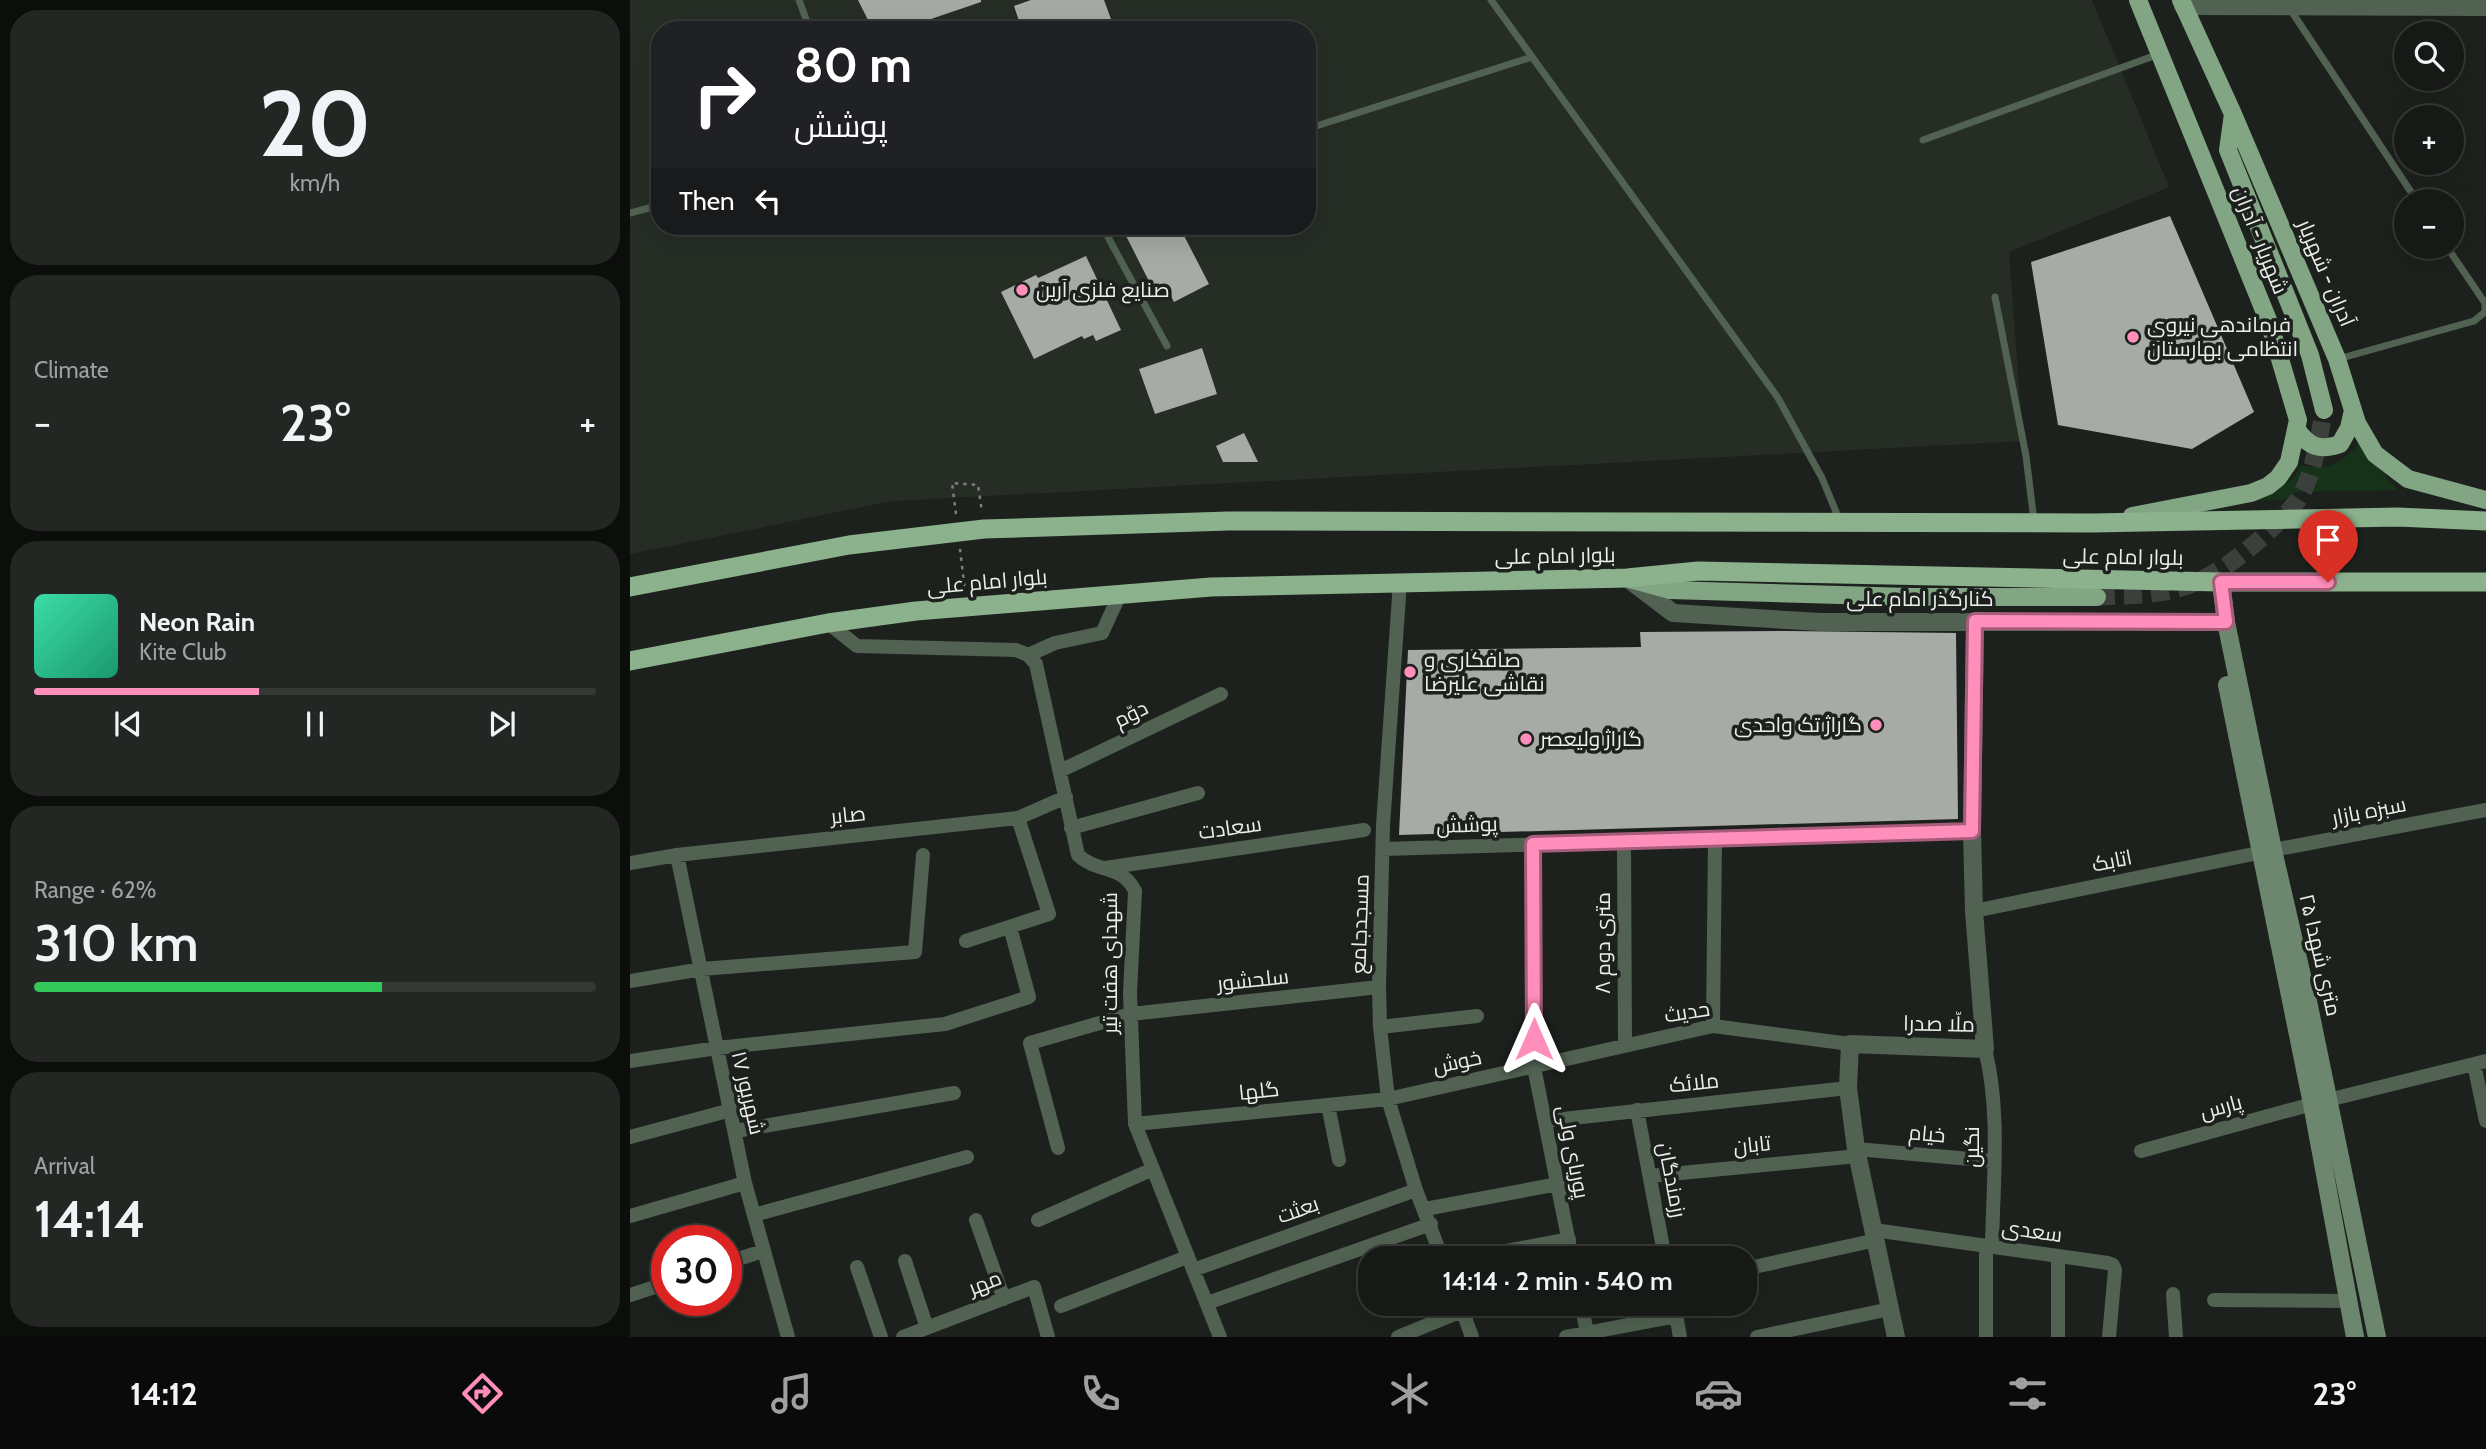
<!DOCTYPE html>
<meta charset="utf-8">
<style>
body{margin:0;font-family:Cabin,Cairo,sans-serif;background:#232623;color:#f1f3f6;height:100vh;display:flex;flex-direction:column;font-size:26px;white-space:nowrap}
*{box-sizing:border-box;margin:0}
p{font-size:23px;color:#9ea0a1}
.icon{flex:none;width:38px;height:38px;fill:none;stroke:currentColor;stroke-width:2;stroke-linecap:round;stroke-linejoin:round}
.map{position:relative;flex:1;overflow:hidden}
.details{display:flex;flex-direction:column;gap:10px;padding:10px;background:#0c0e0c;width:630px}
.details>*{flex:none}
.guide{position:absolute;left:21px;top:21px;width:665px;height:214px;border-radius:28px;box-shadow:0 7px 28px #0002,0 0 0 2px #353835;background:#202124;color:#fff;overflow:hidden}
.fabs{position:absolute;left:1764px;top:21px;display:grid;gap:14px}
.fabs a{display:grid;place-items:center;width:70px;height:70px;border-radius:50%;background:#161916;box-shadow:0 7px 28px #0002,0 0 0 2px #353835;font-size:35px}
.speed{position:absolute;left:21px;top:1225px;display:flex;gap:14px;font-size:35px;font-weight:700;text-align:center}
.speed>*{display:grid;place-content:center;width:91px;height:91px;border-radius:50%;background:#161916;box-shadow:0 7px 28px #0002,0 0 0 2px #353835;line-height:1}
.speed .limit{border:10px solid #d22;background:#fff;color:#111}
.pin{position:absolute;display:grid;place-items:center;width:60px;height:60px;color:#fff;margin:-72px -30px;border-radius:50% 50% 50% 0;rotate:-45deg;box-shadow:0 0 7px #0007}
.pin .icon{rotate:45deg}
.me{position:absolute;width:77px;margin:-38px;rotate:0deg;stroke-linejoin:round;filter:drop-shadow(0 0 5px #0008)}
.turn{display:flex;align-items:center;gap:24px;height:147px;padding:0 28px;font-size:32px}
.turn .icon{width:91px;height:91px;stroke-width:2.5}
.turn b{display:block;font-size:49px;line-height:60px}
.then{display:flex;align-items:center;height:66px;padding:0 28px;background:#0003;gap:14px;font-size:26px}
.big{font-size:52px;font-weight:600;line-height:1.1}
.details .card{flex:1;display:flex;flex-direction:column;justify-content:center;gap:10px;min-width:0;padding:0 24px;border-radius:28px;background:#232623}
.details .dial{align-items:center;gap:0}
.dial b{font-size:91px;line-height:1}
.song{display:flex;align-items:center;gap:21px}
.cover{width:84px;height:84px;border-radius:10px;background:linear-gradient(135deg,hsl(160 70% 55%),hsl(160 70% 35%))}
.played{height:7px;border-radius:4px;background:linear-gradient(90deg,#ff8ebb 40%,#353835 40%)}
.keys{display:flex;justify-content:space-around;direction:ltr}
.heat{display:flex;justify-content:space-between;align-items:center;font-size:38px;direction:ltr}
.charge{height:10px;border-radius:5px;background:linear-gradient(90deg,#34c759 62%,#353835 0)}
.trip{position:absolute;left:728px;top:1246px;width:399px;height:70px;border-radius:28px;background:#161916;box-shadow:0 7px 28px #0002,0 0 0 2px #353835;font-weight:600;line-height:70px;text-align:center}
.dock{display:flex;height:112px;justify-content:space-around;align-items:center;background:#090a09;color:#9ea0a1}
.dock .icon{width:49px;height:49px}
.dock .selected{color:#ff8ebb}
.dock b{font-size:32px;color:#f1f3f6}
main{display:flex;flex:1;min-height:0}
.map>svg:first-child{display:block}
.built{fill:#252d25;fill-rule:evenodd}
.green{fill:#163219}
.building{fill:#a6aba6}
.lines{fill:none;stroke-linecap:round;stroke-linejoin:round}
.primary-tunnel{stroke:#3c403c;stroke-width:18;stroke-dasharray:18 9;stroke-linecap:butt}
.path{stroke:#7c7f7c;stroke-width:2.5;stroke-dasharray:3.5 5;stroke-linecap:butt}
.service{stroke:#516252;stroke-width:7}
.minor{stroke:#516252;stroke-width:14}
.tertiary{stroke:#516252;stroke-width:18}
.secondary{stroke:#6d876e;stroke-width:18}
.primary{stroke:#82a583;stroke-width:18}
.trunk{stroke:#8cb28d;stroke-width:19}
.route-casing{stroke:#a65c7a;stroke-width:18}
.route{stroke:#ff8ebb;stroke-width:12}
.poi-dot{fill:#ff8ebb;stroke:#1d211d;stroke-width:2.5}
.labels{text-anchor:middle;stroke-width:7;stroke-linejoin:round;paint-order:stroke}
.street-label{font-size:21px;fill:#ebeeeb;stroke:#1d211d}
.poi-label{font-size:21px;fill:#ebeeeb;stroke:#1d211d;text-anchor:start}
</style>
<main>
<section class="details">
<div class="card dial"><b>20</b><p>km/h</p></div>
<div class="card"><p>Climate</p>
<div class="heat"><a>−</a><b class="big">23°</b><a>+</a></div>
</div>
<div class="card">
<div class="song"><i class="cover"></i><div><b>Neon Rain</b><p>Kite Club</p></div></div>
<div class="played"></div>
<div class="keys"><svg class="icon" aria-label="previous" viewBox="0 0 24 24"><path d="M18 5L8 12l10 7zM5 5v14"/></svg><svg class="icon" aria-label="pause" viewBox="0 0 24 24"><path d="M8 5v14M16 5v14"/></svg><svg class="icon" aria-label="next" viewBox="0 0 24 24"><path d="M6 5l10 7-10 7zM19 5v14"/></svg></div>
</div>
<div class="card"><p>Range · 62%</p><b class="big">310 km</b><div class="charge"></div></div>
<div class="card"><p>Arrival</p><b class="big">14:14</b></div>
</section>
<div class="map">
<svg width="1856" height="1337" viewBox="0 0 1856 1337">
<rect width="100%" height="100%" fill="#1d211d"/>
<path class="built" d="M 0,0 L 1462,0 L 1539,187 L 1379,252 L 1393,441 L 262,501 L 0,554 ZM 30,30 L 677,30 L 677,226 L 30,226 Z"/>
<path class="green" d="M 1730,443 L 1767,490 L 1666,492 L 1653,500 L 1617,501 L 1662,480 L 1671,465 C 1702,471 1709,464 1730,443 Z"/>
<path class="building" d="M 228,0 L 351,0 L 351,2 L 301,19 L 304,26 L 296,30 L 243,30 Z
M 401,0 L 474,0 L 485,30 L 392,30 L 384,6 Z
M 1540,216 L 1624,412 L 1562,449 L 1428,425 L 1401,262 Z
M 491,226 L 549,226 L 579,284 L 544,302 L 536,287 L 525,293 Z
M 456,256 L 491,330 L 466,341 L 463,335 L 454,339 L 452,336 L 404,359 L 371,292 L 406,275 L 408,278 Z
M 572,348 L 587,394 L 525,414 L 509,369 Z
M 614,433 L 628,462 L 593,462 L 586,446 Z
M 1157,631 L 1326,633 L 1328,819 L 769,835 L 778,650 L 1011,647 L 1010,632 Z"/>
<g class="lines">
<path class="primary-tunnel" d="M 1467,597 C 1488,595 1511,596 1532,592 C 1577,585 1613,556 1645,525 C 1654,516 1666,505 1672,493 C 1685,467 1689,438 1694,410"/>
<path class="path" d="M 326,514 L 322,483 L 348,485 L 352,512
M 330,549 L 335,591"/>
<path class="service" d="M 169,0 L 180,30
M 861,0 L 1148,398 L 1192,478 L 1209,519
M 1660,9 L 1787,201
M 677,129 L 902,57
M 1293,140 L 1529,54
M 0,213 L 30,205
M 472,226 L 537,346
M 358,231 L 375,226
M 1365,297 L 1396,456 L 1404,521
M 1708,359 L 1844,321 L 1855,312 L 1855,303 L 1817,247"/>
<path class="minor" d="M 770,582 L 753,825 L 749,987 L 750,1027 L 758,1099 L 786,1190 L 812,1258
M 198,623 L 227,646 L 386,650 L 398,655 L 406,664 L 448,855 C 466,873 492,864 505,891 L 500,993 L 505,1124 L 590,1337
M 398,655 L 425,643 L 472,633 L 490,594
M 430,771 L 591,694
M 441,828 L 568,793
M 994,842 L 995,1045
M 903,844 L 904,1067 L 942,1258
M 753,849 L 1342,831
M 47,855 L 115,1183 L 158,1337
M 0,863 L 47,855 L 388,818 L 436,797
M 475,868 L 734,830
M 1344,911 L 1643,850 L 1856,810
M 336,941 L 419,914 L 388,818
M 0,981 L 72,969 L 285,952 L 293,855
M 1083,1026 L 1085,839
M 750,1027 L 847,1016
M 1355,1049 C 1371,1112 1363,1182 1362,1246
M 0,1061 L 87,1048 L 315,1024 L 399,997 L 380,927
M 1844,1064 L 1856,1121
M 1698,1100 L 1856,1061
M 698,1105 L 709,1160
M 1007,1110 L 1035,1258
M 915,1121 L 1218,1088
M 505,1124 L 758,1099 L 1083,1026 L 1220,1044
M 106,1131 L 324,1093
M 0,1137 L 101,1110
M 428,1148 L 400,1043 L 501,1014 L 749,987
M 1226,1149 L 1363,1161
M 1511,1151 L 1682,1104
M 1020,1176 L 1228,1156
M 795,1209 L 928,1184
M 124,1215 L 337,1157
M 0,1216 L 115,1183
M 346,1220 L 374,1299
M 408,1220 L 523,1169
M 1244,1230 L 1478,1263 L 1483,1265 L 1485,1270 L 1479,1337
M 1356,1246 L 1356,1337
M 840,1258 L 939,1239
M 275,1261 L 297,1328
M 96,1263 L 133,1251
M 227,1267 L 251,1337
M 1115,1269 L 1246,1240
M 563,1270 L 786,1190
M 1543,1294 L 1546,1337
M 0,1295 L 37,1283
M 1584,1300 L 1719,1301
M 577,1303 L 801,1224
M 830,1304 L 842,1337
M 951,1304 L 958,1337
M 1044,1304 L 1050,1337
M 431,1306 L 557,1257
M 1428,1336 L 1428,1256
M 273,1337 L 404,1287 L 418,1337
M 768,1337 L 832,1311
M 936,1337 L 1046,1316
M 1127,1337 L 1260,1309"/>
<path class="tertiary" d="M 1553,6 L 1856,7
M 997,578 L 1043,613 L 1190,622 L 1596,622
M 1266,1337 L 1226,1149 L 1218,1088 L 1220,1044 L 1355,1049 L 1344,911 L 1342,831 L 1345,621"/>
<path class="secondary" d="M 1591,582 L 1596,622 L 1643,850 L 1679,1006 L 1747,1337
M 1597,685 L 1682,1104 L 1725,1337"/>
<path class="primary" d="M 1551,0 L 1603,114 L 1707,359 L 1727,423 L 1745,454 L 1778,479 L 1856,500
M 1603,114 L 1598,150 L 1680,355 L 1694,410
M 1667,430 C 1679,447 1690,451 1710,444 L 1719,428 L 1723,410
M 1502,516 L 1621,493 L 1638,486 L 1648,478 L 1659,462 L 1668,420 L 1640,325 L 1508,0
M 1000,579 L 1040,590 L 1281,597 L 1467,597"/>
<path class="trunk" d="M 0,587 L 219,545 L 354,529 L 598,521 L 1462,523 L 1768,517 L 1856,521
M 0,661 L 198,623 L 286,611 L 581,587 L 997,578 L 1068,571 L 1591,582 L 1856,582"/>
</g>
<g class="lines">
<defs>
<path id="route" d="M 904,1039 L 903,844 L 1342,831 L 1345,621 L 1596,622 L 1591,582 L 1698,582"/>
</defs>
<use href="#route" class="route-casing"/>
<use href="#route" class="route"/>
</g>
<g class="poi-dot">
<circle cx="392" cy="290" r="7"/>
<circle cx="1503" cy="337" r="7"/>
<circle cx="780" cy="672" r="7"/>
<circle cx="1246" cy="725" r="7"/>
<circle cx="896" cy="739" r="7"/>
</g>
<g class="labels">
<g class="street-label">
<text transform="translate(1630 240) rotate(68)" y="7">شهریار - آدران</text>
<text transform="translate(1696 273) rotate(67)" y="7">آدران - شهریار</text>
<text transform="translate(925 556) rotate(-1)" y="7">بلوار امام علی</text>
<text transform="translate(1493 557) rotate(1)" y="7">بلوار امام علی</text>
<text transform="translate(357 582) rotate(-5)" y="7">بلوار امام علی</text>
<text x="1290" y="606">کنارگذر امام علی</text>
<text transform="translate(501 714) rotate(-26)" y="7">دوّم</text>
<text transform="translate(1739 811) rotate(-11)" y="7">سبزه بازار</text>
<text transform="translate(218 815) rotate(-6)" y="7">صابر</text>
<text transform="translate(837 825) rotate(-2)" y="7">پوشش</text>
<text transform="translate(600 828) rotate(-8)" y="7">سعادت</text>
<text transform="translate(1482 861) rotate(-11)" y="7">اتابک</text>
<text transform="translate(730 924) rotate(-88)" y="7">مسجدجامع</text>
<text transform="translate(973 943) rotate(-90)" y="7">۸ متری دوم</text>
<text transform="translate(1690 955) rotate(77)" y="7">۲۵ متری شهدا</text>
<text transform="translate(480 963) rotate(-90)" y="7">شهدای هفت تیر</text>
<text transform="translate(623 980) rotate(-6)" y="7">سلحشور</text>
<text transform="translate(1057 1012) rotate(-9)" y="7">حدیث</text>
<text transform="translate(1309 1024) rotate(1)" y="7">ملّا صدرا</text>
<text transform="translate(827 1062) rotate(-12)" y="7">خوش</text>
<text transform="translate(1064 1083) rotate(-6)" y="7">ملائک</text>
<text transform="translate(629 1091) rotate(-6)" y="7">گلها</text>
<text transform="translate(118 1093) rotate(77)" y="7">۱۷ شهریور</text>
<text transform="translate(1591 1107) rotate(-15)" y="7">پارس</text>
<text transform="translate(1297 1134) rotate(5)" y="7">خیام</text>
<text transform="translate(1122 1145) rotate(-6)" y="7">تابان</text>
<text transform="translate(1342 1147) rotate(-90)" y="7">نگین</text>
<text transform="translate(943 1152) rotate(79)" y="7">پوریای ولی</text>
<text transform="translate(1042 1180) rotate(79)" y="7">رزمندگان</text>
<text transform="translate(668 1210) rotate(-20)" y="7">بعثت</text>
<text transform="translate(1402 1231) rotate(8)" y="7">سعدی</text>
<text transform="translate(355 1283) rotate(-21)" y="7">مهر</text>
</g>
<g class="poi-label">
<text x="406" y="297">صنایع فلزی آرین</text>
<text x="1517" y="332">فرماندهی نیروی<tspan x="1517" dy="24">انتظامی بهارستان</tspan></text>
<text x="794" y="667">صافکاری و<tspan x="794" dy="24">نقاشی عليرضا</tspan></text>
<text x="1232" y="732" text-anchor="end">گاراژ تک واحدی</text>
<text x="910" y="746">گاراژ ولیعصر</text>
</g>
</g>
</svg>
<div class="fabs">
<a><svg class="icon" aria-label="search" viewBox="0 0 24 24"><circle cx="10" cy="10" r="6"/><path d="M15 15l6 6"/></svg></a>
<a>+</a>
<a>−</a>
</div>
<div class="speed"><div class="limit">30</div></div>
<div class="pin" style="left:1698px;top:582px;background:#d93025"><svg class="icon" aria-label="arrive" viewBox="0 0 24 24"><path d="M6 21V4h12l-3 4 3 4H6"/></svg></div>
<svg class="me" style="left:904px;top:1039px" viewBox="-20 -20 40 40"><path d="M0-17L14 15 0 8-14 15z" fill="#ff8ebb" stroke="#fff" stroke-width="4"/></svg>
<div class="trip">14:14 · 2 min · 540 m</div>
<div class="guide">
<div class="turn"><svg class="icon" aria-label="right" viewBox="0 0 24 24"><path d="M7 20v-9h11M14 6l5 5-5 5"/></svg><div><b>80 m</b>پوشش</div></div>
<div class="then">Then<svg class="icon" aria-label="left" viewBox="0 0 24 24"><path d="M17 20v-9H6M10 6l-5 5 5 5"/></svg></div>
</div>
</div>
</main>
<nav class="dock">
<b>14:12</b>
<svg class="icon selected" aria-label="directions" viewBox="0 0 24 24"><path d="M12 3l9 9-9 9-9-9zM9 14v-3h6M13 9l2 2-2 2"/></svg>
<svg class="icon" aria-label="music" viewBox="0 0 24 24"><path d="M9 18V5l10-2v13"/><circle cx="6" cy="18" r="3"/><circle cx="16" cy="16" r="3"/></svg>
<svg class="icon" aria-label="phone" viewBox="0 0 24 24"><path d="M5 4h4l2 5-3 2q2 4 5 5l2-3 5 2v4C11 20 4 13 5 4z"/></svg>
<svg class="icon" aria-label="climate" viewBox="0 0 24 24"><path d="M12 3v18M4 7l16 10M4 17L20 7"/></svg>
<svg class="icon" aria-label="car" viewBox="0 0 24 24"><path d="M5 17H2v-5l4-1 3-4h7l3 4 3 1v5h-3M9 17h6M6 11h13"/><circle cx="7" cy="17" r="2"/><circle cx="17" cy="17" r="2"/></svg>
<svg class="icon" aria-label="filters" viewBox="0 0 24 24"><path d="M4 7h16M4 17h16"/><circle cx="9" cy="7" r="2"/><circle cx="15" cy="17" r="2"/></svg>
<b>23°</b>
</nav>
